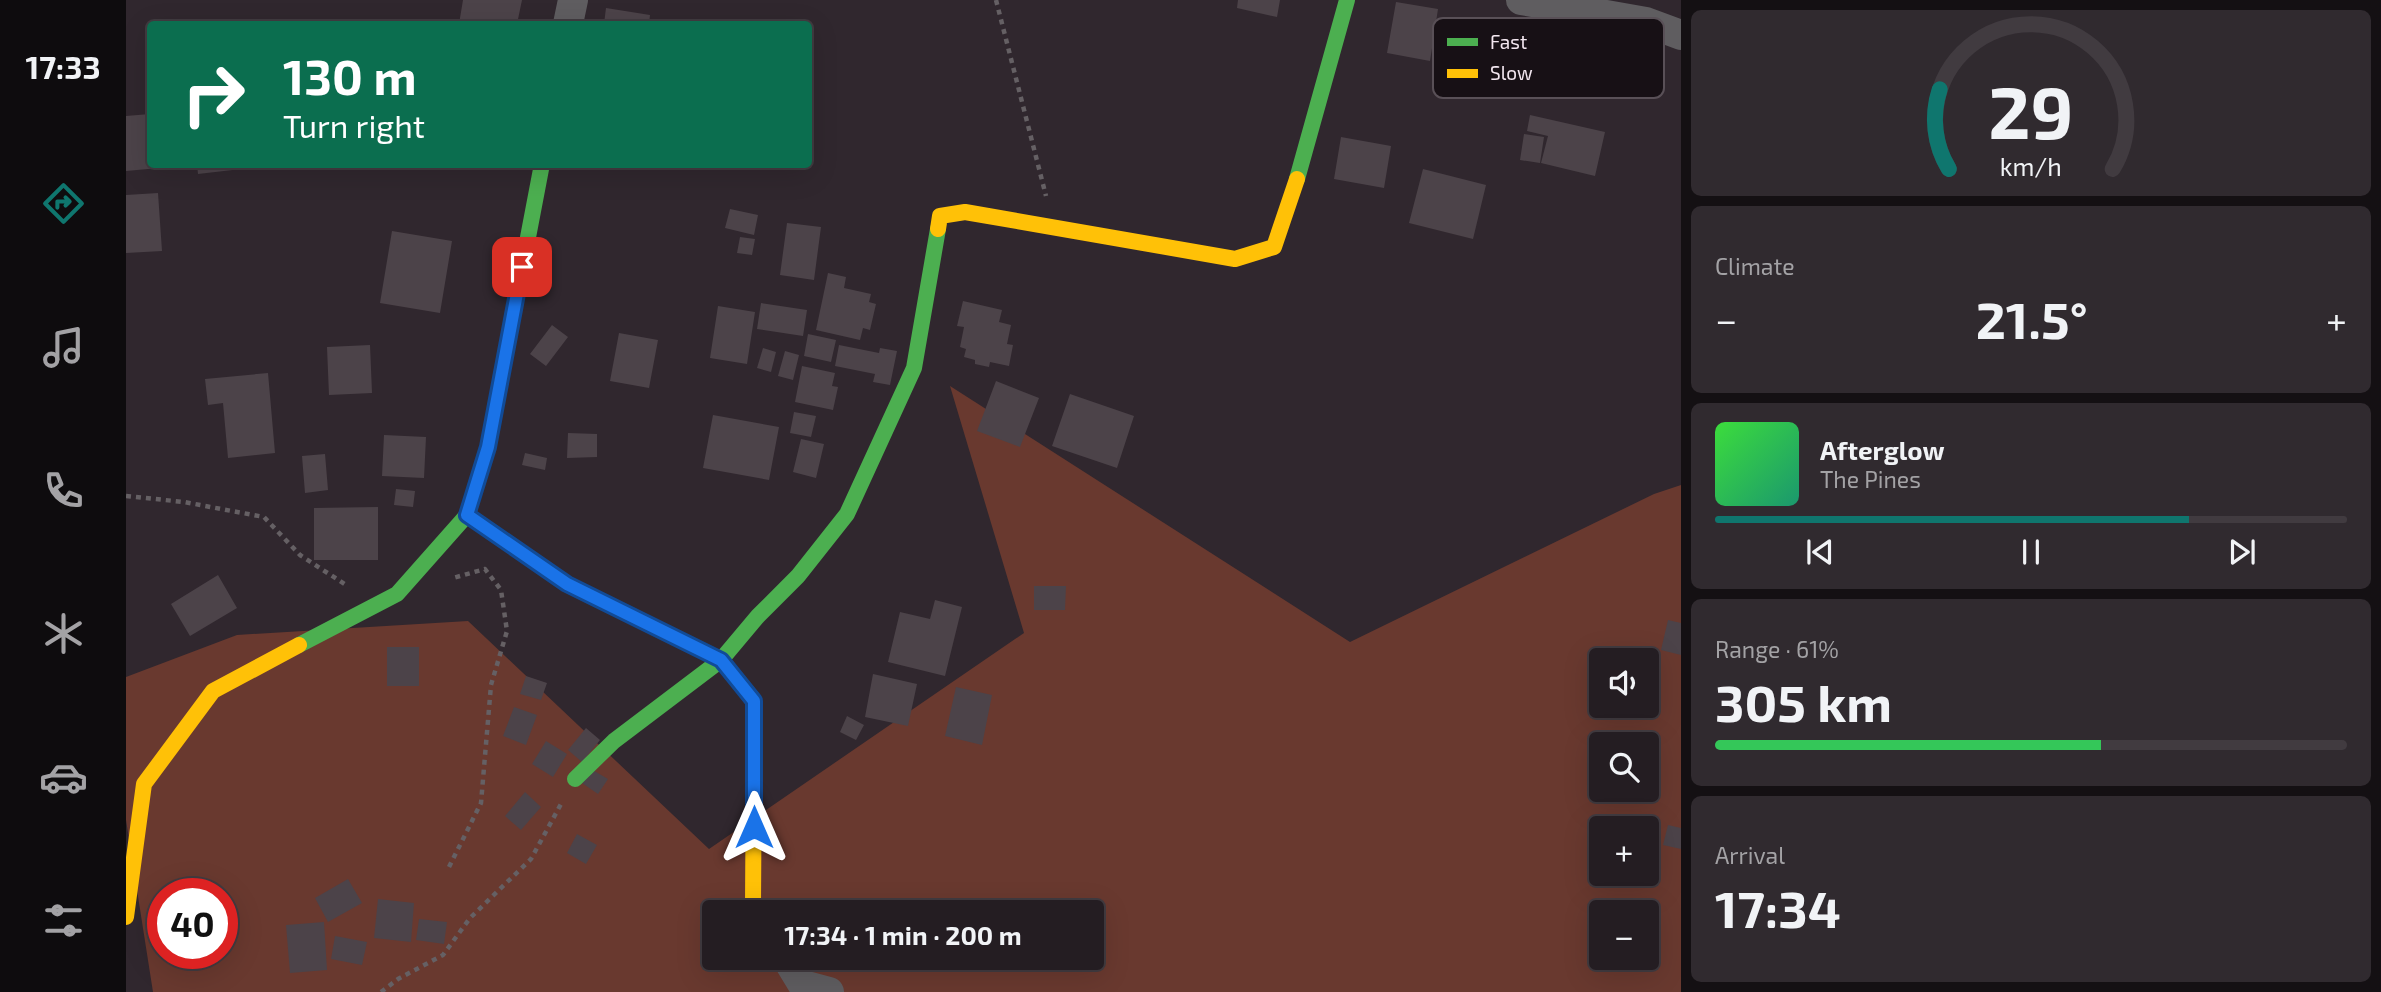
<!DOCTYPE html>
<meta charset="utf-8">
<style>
body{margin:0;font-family:"Exo 2",sans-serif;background:#302a2f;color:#f1f3f6;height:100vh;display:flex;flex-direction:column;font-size:26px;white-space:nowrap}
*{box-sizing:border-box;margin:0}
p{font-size:23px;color:#a3a2a5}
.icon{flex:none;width:38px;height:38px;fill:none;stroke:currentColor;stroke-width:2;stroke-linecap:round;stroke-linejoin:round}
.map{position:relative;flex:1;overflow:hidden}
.drawer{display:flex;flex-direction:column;gap:10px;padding:10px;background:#141013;width:700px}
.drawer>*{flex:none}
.hud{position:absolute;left:21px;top:21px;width:665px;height:147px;border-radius:7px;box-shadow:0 7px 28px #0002,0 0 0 2px #413b40;background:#0b6e4f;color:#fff;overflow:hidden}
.buttons{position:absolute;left:1463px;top:648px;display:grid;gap:14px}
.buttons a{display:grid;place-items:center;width:70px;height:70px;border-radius:7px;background:#241d22;box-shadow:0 7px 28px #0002,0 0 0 2px #413b40;font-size:35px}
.speed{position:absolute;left:21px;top:878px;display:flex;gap:14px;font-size:35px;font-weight:700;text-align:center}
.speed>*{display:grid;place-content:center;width:91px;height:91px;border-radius:50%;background:#241d22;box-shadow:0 7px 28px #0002,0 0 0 2px #413b40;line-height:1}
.speed .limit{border:10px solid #d22;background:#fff;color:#111}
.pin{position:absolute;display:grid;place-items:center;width:60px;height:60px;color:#fff;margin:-30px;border-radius:14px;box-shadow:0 4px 10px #0006}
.me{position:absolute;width:77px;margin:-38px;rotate:0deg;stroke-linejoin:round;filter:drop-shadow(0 0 5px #0008)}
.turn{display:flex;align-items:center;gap:24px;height:147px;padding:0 21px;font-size:32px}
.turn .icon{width:91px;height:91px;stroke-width:2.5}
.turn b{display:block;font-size:49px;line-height:60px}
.big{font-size:52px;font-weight:700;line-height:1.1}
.drawer .widget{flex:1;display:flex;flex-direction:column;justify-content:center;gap:10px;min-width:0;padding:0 24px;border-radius:10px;background:#302a2f}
.drawer .dial{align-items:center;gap:0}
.dial svg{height:182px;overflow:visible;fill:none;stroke:#413b40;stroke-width:7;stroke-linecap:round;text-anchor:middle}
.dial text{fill:#f1f3f6;stroke:none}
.song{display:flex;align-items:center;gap:21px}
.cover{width:84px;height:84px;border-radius:10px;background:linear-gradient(135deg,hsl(120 70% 55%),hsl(160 70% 35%))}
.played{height:7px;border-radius:4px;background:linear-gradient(90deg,#0f766e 75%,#413b40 75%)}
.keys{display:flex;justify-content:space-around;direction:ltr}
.heat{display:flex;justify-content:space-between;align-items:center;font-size:38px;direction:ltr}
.charge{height:10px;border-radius:5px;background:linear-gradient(90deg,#34c759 61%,#413b40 0)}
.trip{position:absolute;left:576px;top:900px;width:402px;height:70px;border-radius:7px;background:#241d22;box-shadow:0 7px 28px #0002,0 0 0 2px #413b40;font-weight:700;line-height:70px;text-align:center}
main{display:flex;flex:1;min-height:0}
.tabs{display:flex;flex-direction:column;width:126px;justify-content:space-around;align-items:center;background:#0e0c0e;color:#a3a2a5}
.tabs .icon{width:49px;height:49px}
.tabs .active{color:#0f766e}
.tabs b{font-size:32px;color:#f1f3f6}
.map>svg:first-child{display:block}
.green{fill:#69392f;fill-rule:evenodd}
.building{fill:#4c4349}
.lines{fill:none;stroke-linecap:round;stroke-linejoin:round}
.path{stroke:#656064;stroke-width:4.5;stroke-dasharray:5 5;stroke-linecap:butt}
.street{stroke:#5f5d60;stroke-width:30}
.fast{stroke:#4caf50;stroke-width:16}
.slow{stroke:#ffc107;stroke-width:16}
.route-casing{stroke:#114b97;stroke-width:18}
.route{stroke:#1a73e8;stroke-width:12}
.key{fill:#171015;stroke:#595057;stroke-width:2}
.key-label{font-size:19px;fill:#f3e7f0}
</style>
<main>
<nav class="tabs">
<b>17:33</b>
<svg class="icon active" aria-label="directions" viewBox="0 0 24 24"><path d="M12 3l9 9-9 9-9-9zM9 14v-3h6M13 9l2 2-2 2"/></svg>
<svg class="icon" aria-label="music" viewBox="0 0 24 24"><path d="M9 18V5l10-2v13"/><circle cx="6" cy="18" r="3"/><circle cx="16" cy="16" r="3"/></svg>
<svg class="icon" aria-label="phone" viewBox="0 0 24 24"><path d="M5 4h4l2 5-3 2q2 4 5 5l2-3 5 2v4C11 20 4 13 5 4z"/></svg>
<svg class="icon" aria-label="climate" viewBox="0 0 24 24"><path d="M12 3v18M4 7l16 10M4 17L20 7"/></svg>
<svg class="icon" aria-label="car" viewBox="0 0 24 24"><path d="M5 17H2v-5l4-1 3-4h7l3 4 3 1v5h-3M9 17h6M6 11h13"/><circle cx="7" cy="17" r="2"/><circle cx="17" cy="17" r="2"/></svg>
<svg class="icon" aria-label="filters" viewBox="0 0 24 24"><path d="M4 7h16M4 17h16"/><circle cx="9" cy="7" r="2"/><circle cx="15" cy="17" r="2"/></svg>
</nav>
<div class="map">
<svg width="1555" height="992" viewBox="0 0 1555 992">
<rect width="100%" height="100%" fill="#30272e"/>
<path class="green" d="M 824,386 L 1224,642 L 1528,494 L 1555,485 L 1555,992 L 27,992 L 0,820 L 0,677 L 111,635 L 342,621 L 583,849 L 898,633 ZM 1475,660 L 1521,660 L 1521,705 L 1475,705 ZM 1475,744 L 1521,744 L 1521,789 L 1475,789 ZM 1475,828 L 1521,828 L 1521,873 L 1475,873 ZM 37,894 L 96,894 L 96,954 L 37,954 ZM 588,912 L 966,912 L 966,957 L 588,957 ZM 1475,912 L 1521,912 L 1521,957 L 1475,957 Z"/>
<path class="building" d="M 337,0 L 396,0 L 391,24 L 333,24 Z
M 1112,0 L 1154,0 L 1151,17 L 1111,8 Z
M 1270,2 L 1312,9 L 1304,61 L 1261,53 Z
M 480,8 L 524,15 L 523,24 L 478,24 Z
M 210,19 L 210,24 L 169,24 L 169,22 Z
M 24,114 L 24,164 L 33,164 L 33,168 L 0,171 L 0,116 Z
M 1404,115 L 1479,132 L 1469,176 L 1415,163 L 1422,136 L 1401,131 Z
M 1398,134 L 1418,137 L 1414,163 L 1394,160 Z
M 1215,137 L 1265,146 L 1258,188 L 1208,179 Z
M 71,164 L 124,164 L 124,168 L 72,174 Z
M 1297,169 L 1360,185 L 1347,239 L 1283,223 Z
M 32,193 L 36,251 L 0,253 L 0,195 Z
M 604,209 L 632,215 L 628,235 L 599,228 Z
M 661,223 L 695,227 L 688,280 L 654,275 Z
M 266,231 L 326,241 L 314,313 L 254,303 Z
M 614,237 L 629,239 L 626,255 L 611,253 Z
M 702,273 L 720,277 L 718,288 L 745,294 L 743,302 L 750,304 L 744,330 L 737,328 L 734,340 L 690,330 Z
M 837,301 L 876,310 L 873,322 L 885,325 L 881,344 L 887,345 L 883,366 L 864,362 L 863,367 L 849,364 L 849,360 L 838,357 L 840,349 L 834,347 L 838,327 L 831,326 Z
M 635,303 L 681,310 L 677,336 L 631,329 Z
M 592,306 L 629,312 L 621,364 L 584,358 Z
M 426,325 L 442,337 L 420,366 L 404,354 Z
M 493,333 L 532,340 L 523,388 L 484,381 Z
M 682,334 L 710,340 L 705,362 L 678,356 Z
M 244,345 L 246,393 L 203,395 L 201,347 Z
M 713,345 L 753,353 L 754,348 L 771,351 L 764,385 L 747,382 L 749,374 L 709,366 Z
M 637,348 L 650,352 L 645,372 L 631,368 Z
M 659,351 L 673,355 L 667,380 L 652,376 Z
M 676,366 L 709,373 L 706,386 L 712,387 L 707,410 L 669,402 Z
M 142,373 L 149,453 L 102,458 L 97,403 L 82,405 L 79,379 Z
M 870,381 L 913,398 L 894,447 L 851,431 Z
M 944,394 L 1008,416 L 991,468 L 926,446 Z
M 668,412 L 690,416 L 685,437 L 664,433 Z
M 587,415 L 653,427 L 643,480 L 577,468 Z
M 442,433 L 471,434 L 471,457 L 441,458 Z
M 258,435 L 300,437 L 298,478 L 256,476 Z
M 675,439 L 698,444 L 690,478 L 667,472 Z
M 399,453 L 421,458 L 419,470 L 396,465 Z
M 199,454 L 202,490 L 179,493 L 176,456 Z
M 270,489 L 289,491 L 287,507 L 268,505 Z
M 252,507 L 252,560 L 188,560 L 188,508 Z
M 92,575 L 111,608 L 64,636 L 45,604 Z
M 908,586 L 940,586 L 939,610 L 908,610 Z
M 809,600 L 836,607 L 819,676 L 762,662 L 774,612 L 804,619 Z
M 1542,620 L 1555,623 L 1555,655 L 1535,650 Z
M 261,647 L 293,647 L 293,686 L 261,686 Z
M 747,674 L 791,684 L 782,726 L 739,717 Z
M 400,676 L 421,683 L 415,700 L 394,694 Z
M 830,687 L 866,695 L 856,745 L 819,736 Z
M 388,707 L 411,715 L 400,745 L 377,736 Z
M 721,716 L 738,725 L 730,740 L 714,732 Z
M 460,728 L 474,740 L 456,762 L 442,750 Z
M 420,741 L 441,754 L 427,777 L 406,764 Z
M 465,769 L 482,779 L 472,794 L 456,783 Z
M 399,792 L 415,807 L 395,830 L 379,816 Z
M 1542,825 L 1555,828 L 1555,849 L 1537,845 Z
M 451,834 L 471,845 L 460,864 L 441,853 Z
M 222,879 L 236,903 L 202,922 L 189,898 Z
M 252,899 L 288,903 L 285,942 L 248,938 Z
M 293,919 L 321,922 L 318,944 L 290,940 Z
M 198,922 L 201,970 L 164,973 L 160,925 Z
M 209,936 L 241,942 L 236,965 L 205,959 Z"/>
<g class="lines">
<path class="path" d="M 870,0 L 920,196
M 0,496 L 58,502 L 138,517 L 174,555 L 220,585
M 323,867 L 355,803 L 365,685 L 381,631 L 375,590 L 359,569 L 327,578
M 255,992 L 272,979 L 317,955 L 344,918 L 405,859 L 435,804"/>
<path class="street" d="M 1395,0 L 1520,22 L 1555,35
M 442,24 L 447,0
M 660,957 L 677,985 L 703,992"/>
<path class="fast" d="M 416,164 L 362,447 L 341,515 L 441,584 L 595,660 L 628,700 L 628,752
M 1171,179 L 1221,0
M 173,645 L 271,594 L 341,515
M 449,779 L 488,741 L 595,660 L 632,616 L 672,576 L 721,514 L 788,368 L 812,229"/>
<path class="slow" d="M 812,229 L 814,216 L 839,212 L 1109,259 L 1148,247 L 1171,179
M 628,752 L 627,903 L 633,912
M 0,917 L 18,784 L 87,691 L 173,645"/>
</g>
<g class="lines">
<defs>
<path id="route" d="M 396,267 L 362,447 L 341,515 L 441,584 L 595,660 L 628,701 L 628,827"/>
</defs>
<use href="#route" class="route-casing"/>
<use href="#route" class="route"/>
</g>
<rect x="1307" y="18" width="231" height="80" rx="10" class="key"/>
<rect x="1321" y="38" width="31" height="8" fill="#4caf50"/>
<rect x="1321" y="69" width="31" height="9" fill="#ffc107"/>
<g class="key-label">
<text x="1364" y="49">Fast</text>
<text x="1364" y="80">Slow</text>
</g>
</svg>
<div class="buttons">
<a><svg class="icon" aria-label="sound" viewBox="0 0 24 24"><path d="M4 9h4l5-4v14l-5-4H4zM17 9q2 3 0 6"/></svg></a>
<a><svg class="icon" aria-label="search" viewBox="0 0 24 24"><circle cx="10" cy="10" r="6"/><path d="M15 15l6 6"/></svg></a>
<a>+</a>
<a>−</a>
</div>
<div class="speed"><div class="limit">40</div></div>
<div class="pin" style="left:396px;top:267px;background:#d93025"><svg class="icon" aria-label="arrive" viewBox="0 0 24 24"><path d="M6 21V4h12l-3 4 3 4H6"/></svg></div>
<svg class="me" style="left:628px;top:827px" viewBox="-20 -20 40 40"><path d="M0-17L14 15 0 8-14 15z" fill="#1a73e8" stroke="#fff" stroke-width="4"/></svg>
<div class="trip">17:34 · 1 min · 200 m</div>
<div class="hud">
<div class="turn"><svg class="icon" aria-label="right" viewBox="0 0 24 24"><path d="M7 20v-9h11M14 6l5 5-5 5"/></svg><div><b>130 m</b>Turn right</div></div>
</div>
</div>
<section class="drawer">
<div class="widget dial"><svg viewBox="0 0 100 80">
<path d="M14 69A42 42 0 1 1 86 69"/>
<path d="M14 69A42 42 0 0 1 10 34" stroke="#0f766e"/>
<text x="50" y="56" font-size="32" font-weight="700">29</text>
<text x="50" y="72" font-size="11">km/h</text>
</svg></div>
<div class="widget"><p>Climate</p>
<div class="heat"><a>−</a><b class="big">21.5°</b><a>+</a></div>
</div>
<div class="widget">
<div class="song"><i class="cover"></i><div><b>Afterglow</b><p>The Pines</p></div></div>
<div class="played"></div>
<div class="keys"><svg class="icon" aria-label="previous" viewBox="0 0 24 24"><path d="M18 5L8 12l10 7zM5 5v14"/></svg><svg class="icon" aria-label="pause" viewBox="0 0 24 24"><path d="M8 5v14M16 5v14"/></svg><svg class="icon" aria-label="next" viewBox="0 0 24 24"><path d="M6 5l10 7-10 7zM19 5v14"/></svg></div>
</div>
<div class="widget"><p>Range · 61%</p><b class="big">305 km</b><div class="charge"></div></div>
<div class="widget"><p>Arrival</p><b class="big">17:34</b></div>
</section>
</main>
